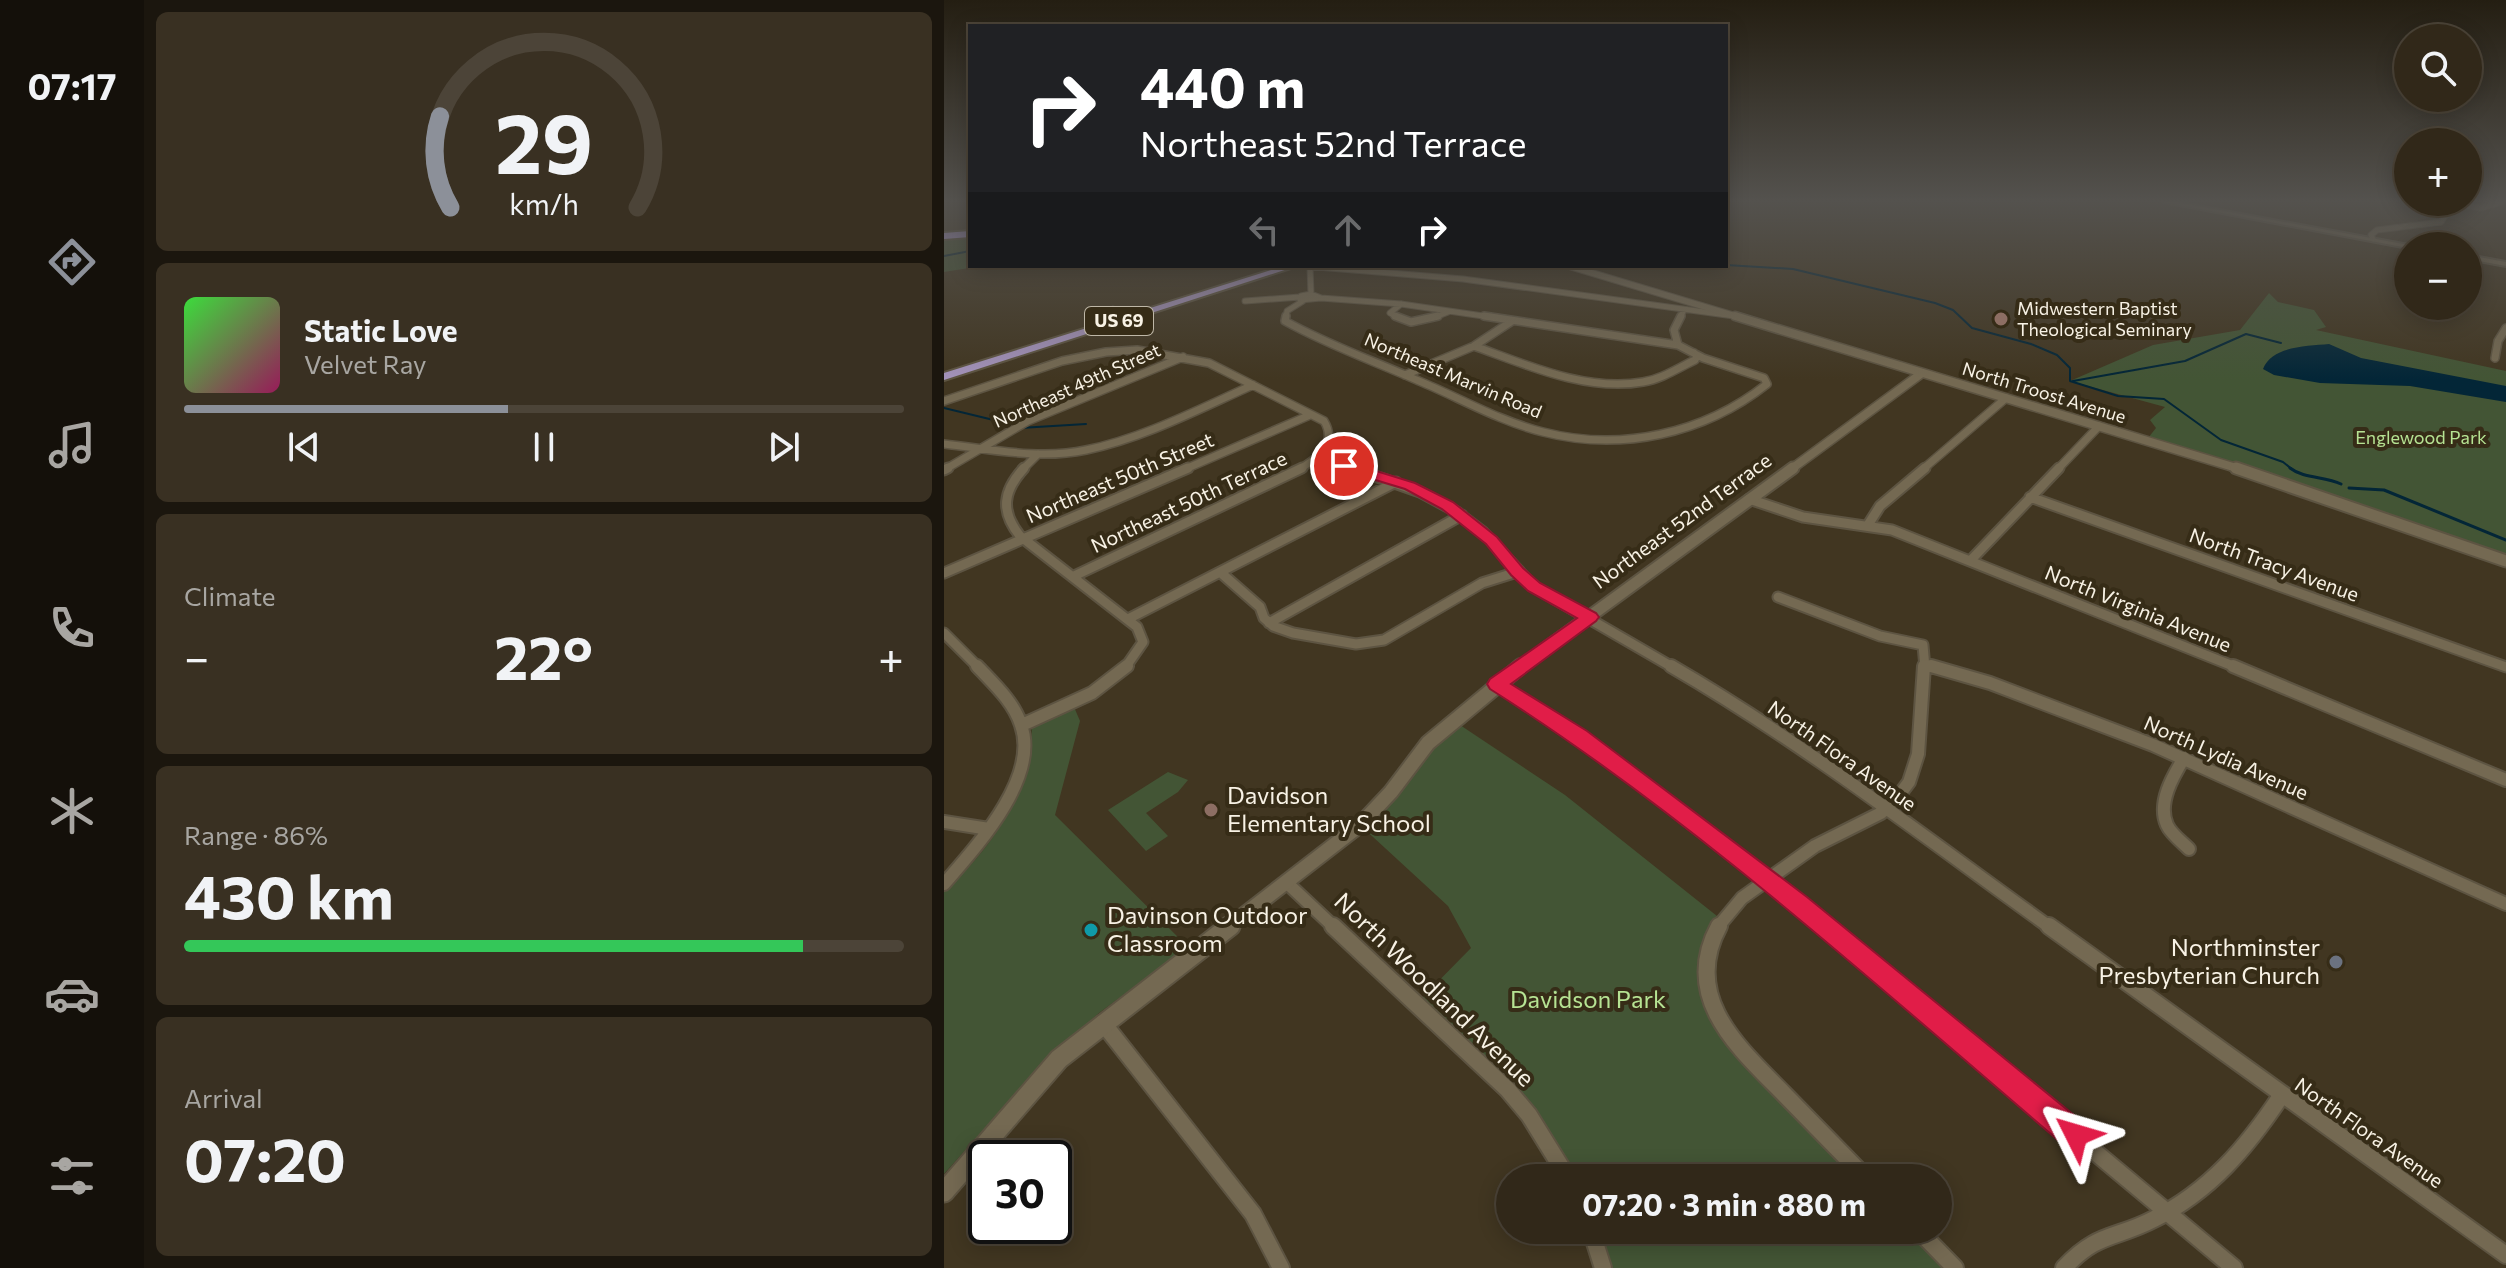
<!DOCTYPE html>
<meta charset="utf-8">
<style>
body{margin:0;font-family:Commissioner,sans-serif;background:#393022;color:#f1f3f6;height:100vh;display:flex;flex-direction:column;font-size:30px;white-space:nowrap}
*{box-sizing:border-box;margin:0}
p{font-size:26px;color:#a8a6a2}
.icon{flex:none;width:44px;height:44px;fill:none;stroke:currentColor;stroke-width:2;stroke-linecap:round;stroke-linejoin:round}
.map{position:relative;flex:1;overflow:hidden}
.sheet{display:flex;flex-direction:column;gap:12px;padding:12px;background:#1b160e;width:800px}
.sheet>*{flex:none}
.guide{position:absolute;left:24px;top:24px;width:760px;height:244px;border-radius:0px;box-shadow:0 4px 20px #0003,0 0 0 2px #4c4438;background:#202124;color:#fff;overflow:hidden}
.tools{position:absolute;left:1450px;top:24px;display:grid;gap:16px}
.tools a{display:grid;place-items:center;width:88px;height:88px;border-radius:50%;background:#312819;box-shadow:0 4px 20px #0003,0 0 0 2px #4c4438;font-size:40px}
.speed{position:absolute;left:24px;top:1140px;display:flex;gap:16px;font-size:40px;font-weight:700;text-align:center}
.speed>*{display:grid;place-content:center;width:104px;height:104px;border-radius:50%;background:#312819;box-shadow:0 4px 20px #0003,0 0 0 2px #4c4438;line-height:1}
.speed .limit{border:4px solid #111;border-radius:12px;background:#fff;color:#111}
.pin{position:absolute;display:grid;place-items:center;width:68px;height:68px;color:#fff;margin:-34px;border:4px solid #fff;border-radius:50%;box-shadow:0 2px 8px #0007}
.me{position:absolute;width:88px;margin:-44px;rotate:310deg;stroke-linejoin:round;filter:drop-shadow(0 0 6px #0008)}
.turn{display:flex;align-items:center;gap:28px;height:168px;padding:0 40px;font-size:36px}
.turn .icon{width:104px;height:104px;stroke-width:2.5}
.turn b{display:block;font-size:56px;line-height:68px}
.lanes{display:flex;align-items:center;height:76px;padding:0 40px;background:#0003;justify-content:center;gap:40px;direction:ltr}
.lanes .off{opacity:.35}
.big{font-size:60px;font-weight:700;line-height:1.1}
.sheet .widget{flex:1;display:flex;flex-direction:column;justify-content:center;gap:12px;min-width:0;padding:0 28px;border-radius:12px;background:#393022}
.sheet .dial{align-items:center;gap:0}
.dial svg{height:208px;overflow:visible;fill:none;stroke:#4c4438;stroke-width:7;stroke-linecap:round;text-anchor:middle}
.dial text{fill:#f1f3f6;stroke:none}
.song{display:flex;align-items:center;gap:24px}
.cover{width:96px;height:96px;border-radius:12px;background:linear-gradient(135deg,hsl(120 70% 55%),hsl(330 70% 35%))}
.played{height:8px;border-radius:4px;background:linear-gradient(90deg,#8c9099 45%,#4c4438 45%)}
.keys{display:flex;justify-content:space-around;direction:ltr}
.heat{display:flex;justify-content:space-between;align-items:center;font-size:44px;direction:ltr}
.charge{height:12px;border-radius:6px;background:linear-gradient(90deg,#34c759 86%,#4c4438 0)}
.trip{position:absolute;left:552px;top:1164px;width:456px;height:80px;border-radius:40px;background:#312819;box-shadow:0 4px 20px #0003,0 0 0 2px #4c4438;font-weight:700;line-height:80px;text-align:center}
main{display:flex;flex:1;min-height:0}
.dock{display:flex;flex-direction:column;width:144px;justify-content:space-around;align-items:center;background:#14100a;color:#a8a6a2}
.dock .icon{width:56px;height:56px}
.dock .selected{color:#8c9099}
.dock b{font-size:36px;color:#f1f3f6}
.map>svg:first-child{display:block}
.green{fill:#435535}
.water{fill:#032637}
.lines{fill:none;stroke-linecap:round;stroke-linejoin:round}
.stream-far1{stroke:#032637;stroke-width:2}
.stream{stroke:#032637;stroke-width:3}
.minor-far4-casing{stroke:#5d5442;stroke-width:7}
.minor-far3-casing{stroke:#5d5442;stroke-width:10}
.minor-far2-casing{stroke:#5d5442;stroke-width:13}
.minor-far1-casing{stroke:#5d5442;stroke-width:16}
.minor-casing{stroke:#5d5442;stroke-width:20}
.tertiary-far4-casing{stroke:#5d5442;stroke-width:8}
.tertiary-far3-casing{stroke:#5d5442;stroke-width:11}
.tertiary-far2-casing{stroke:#5d5442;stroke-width:15}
.tertiary-far1-casing{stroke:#5d5442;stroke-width:18}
.tertiary-casing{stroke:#5d5442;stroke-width:23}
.secondary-casing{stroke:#5d5442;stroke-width:4}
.primary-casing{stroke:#5d5442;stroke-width:4}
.motorway-casing{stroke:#5d5442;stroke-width:4}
.minor-far4{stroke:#746952;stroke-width:5}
.minor-far3{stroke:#746952;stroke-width:7}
.minor-far2{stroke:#746952;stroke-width:9}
.minor-far1{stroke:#746952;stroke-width:12}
.minor{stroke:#746952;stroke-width:16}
.tertiary-far4{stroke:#746952;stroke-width:6}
.tertiary-far3{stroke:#746952;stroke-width:8}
.tertiary-far2{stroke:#746952;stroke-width:11}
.tertiary-far1{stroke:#746952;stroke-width:14}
.tertiary{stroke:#746952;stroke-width:19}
.secondary{fill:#746952;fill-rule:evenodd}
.primary{fill:#a392ba;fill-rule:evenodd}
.motorway{fill:#c3aeff;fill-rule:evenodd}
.route{fill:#e11d48;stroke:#92132f;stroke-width:2}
.education-dot{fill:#8d6e63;stroke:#362c17;stroke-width:3}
.culture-dot{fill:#0f9aa8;stroke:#362c17;stroke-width:3}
.worship-dot{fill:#6b7280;stroke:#362c17;stroke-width:3}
.labels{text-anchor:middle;stroke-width:8;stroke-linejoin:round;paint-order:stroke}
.far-poi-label{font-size:18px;fill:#f8f2e5;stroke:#362c17;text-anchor:start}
.shield{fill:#362c17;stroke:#beb7a7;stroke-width:2}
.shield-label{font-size:18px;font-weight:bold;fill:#f8f2e5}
.far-street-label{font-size:18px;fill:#f8f2e5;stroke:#362c17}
.far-park-label{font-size:18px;fill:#b6e393;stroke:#362c17}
.street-label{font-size:20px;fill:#f8f2e5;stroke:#362c17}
.near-poi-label{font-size:24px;fill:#f8f2e5;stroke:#362c17;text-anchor:start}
.near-street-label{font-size:24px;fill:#f8f2e5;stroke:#362c17}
.near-park-label{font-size:24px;fill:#b6e393;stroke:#362c17}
</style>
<main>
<nav class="dock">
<b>07:17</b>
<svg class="icon selected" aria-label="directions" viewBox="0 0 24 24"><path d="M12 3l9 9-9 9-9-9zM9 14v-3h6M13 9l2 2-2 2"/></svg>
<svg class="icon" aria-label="music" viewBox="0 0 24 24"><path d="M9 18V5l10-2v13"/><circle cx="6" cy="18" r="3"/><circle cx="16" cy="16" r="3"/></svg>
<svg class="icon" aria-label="phone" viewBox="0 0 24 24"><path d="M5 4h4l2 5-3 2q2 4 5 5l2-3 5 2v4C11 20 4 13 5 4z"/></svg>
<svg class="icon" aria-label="climate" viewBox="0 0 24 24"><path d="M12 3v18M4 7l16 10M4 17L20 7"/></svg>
<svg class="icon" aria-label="car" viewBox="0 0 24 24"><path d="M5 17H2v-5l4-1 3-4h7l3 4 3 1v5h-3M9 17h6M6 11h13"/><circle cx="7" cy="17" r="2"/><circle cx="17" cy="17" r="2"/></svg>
<svg class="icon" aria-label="filters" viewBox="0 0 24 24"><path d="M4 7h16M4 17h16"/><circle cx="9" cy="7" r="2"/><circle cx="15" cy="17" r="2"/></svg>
</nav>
<section class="sheet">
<div class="widget dial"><svg viewBox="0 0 100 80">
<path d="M14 69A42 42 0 1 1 86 69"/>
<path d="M14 69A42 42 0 0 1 10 34" stroke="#8c9099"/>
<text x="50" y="56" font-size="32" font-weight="700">29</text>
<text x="50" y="72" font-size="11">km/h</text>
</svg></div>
<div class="widget">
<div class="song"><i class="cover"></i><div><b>Static Love</b><p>Velvet Ray</p></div></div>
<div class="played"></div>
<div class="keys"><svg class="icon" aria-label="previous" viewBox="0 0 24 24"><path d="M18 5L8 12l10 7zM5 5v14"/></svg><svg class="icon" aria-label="pause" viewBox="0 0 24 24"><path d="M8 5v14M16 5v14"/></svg><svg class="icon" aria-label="next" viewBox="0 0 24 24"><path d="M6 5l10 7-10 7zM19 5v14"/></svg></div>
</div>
<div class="widget"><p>Climate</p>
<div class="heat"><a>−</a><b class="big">22°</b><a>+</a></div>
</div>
<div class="widget"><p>Range · 86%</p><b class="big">430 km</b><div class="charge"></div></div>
<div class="widget"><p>Arrival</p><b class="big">07:20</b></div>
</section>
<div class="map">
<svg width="1562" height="1268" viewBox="0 0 1562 1268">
<rect width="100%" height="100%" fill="#413621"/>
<path class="green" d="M 26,237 L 26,266 L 38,266 L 0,272 L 0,238 Z
M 1325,293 L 1334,302 L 1370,310 L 1382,327 L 1372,330 L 1562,371 L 1562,558 L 1368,487 L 1204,438 L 1212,428 L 1206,420 L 1221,407 L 1126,381 L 1209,345 L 1296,330 Z
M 130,707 L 136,721 L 111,815 L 244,947 L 155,1013 L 91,1072 L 0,1174 L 0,891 C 49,848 86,792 88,726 Z
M 510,721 L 621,795 L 778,920 L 766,948 L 770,1010 L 922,1178 L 619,1178 L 585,1115 L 472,1004 L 527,948 L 504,906 L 416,825 Z
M 224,772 L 244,780 L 234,792 L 202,813 L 224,836 L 202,851 L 164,810 Z
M 647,1230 L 974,1230 L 1011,1268 L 655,1268 Z"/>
<path class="water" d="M 1385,344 L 1417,358 L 1562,386 L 1562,402 L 1466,386 L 1376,383 L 1330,375 L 1319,369 C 1328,346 1363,346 1385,344 Z"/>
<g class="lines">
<path class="stream-far1" d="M 0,256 L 26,251
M 782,265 L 849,269 L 991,303 L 1009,310 L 1028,328 L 1087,344 L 1113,355 L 1126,368 L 1126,381 L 1174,396 L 1220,399 L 1277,440 L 1339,462 L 1349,470
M 1129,381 L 1241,361 L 1302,334 L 1337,343
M 0,408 L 66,424
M 76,428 L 142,424"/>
<path class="stream" d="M 1346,468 C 1360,479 1381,476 1397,484
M 1405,488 L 1440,490 L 1562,540"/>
<defs>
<path id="minor-far4" d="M 1499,202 L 1537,208 L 1557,202
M 1429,239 L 1427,235 L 1433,230 L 1497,222 L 1509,204
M 361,266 L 519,279 L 790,316
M 366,267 L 367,294
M 367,294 L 377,298 L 356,300 L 357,296 Z
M 377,298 L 457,304 L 553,318
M 301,301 L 356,297
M 169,309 L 191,316
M 342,318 L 343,311 L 359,301
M 455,318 L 446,313 L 457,304
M 489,318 L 504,312
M 736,318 L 740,310"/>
<path id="minor-far3" d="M 342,316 L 341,321 C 384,345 430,361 475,381 C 516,398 555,421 599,432 C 677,452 760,434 823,384 L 820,378 L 759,358 L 734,345 L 730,330 L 737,316
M 451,316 L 467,322 L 494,316
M 540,316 L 734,345
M 530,346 C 583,365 642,392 699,382 C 718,379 734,368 751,360 L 753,356 L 750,353
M 1551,358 L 1554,341 L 1562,328
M 461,375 L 530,346 L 568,321
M 0,401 L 118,361 L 162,352 L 193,350 L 265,363 L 380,421 C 394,444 373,459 354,470
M 0,444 C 46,449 96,460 142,450 C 200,438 255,409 309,385
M 373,457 L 414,470
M 0,470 L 84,421 L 239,357
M 78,470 L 94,454
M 239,470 L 366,415
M 978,470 L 1062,398
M 1113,470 L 1155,426"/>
<path id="minor-far2" d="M 80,468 C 59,491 56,511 76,536 L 193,627 L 199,642 L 181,668
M 408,468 L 476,492 L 513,512 L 539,532 L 590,587 L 730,668
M 0,470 L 4,468
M 1086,497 L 1562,667
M 805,499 L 859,517 L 948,530 L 1294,668
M 924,525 L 936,506 L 981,468
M 1027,560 L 1115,468
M 276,572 L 316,607 L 320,618 L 329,626 L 349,633 L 412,644 L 440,640 L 538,583 L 573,572
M 0,573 L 244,468
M 130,576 L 358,468
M 834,597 L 936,636 L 979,645 L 981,668
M 184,619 L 452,482
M 325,623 L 518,515
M 0,633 L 35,668
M 981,664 L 992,668"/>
<path id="minor-far1" d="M 727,666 C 860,743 983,839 1107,928
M 987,666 L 1046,683 L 1209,745 L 1562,904
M 1289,666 L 1562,780
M 553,684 L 636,736 L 882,928
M 78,725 L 148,693 L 183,666
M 1240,758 C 1229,776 1213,803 1223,825 C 1227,834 1238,842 1245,849
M 0,822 L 45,829
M 342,882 L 391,928
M 0,884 C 32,847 96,778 77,725 C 70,702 49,683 33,666
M 773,928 L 798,898 L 871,846 L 937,813 L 956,794 L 965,782 L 974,754 L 980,666"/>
<path id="minor" d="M 389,926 L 564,1090 L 585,1115 L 624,1178
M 775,926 C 736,998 796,1049 840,1094 C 867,1122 895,1150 922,1178
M 880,926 L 1290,1268
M 1105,926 L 1562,1255
M 159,1023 L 309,1214 L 337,1268
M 647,1230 L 659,1268
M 974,1230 L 1011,1268
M 1120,1268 C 1153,1232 1172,1239 1210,1219 C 1266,1191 1303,1147 1337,1096"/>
<path id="tertiary-far4" d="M 625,266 L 798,318"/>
<path id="tertiary-far3" d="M 791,316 L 1299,470
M 846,470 L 978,373"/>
<path id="tertiary-far2" d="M 1292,468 L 1562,561
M 575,668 L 849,468"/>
<path id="tertiary-far1" d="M 283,928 L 416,825 L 447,792 L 484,743 L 577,666"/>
<path id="tertiary" d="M 0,1192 L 115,1059 L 286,926"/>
<path id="secondary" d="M 1220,202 L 1232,202 L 1470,246 L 1464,248 Z
M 1524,255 L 1562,262 L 1562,266 L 1524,259 Z"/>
<path id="primary" d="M 340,266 L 353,266 L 0,380 L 0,373 Z"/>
<path id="motorway" d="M 26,231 L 26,237 L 0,239 L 0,233 Z"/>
</defs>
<use href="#minor-far4" class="minor-far4-casing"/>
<use href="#minor-far3" class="minor-far3-casing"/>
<use href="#minor-far2" class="minor-far2-casing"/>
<use href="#minor-far1" class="minor-far1-casing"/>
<use href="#minor" class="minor-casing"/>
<use href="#tertiary-far4" class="tertiary-far4-casing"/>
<use href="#tertiary-far3" class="tertiary-far3-casing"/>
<use href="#tertiary-far2" class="tertiary-far2-casing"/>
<use href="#tertiary-far1" class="tertiary-far1-casing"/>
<use href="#tertiary" class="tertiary-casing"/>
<use href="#secondary" class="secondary-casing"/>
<use href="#primary" class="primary-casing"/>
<use href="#motorway" class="motorway-casing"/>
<use href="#minor-far4" class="minor-far4"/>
<use href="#minor-far3" class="minor-far3"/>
<use href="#minor-far2" class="minor-far2"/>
<use href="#minor-far1" class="minor-far1"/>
<use href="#minor" class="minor"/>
<use href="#tertiary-far4" class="tertiary-far4"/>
<use href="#tertiary-far3" class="tertiary-far3"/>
<use href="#tertiary-far2" class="tertiary-far2"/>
<use href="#tertiary-far1" class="tertiary-far1"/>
<use href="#tertiary" class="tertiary"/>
<use href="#secondary" class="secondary"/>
<use href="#primary" class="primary"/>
<use href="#motorway" class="motorway"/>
</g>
<linearGradient id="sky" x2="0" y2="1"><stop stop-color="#241e12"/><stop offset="0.53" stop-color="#54524e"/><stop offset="1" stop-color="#54524e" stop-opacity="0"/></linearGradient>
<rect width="1562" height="379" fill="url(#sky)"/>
<path class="route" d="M 400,461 L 471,483 L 509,502 L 553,537 L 579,568 L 596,583 L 652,613 L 655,617 L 652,621 L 567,684 L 643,731 L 863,897 L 1142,1125 L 1147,1135 L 1142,1146 L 1132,1150 L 1121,1146 C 935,988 752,820 546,689 L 543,684 L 546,679 L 633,618 L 584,591 L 567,575 L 542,544 L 498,509 L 461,489 L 395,469 L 392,466 Z"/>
<g class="education-dot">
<circle cx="1057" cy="319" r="8"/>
<circle cx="267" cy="810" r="8"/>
</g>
<circle class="culture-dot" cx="147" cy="930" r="8"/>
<circle class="worship-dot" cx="1392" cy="962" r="8"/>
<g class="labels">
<g class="far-poi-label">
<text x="1073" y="315">Midwestern Baptist<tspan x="1073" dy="21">Theological Seminary</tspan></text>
</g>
<rect class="shield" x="141" y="307" width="68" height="28" rx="6"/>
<g class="shield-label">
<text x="175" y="327">US 69</text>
</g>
<g class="far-street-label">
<text transform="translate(509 376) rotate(23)" y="6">Northeast Marvin Road</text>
<text transform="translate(133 386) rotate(-24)" y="6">Northeast 49th Street</text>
<text transform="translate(1100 393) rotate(17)" y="6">North Troost Avenue</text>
</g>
<g class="far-park-label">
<text x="1477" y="444">Englewood Park</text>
</g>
<g class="street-label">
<text transform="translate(176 478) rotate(-23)" y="7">Northeast 50th Street</text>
<text transform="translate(245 502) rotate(-25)" y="7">Northeast 50th Terrace</text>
<text transform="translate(738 521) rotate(-36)" y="7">Northeast 52nd Terrace</text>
<text transform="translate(1330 565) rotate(20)" y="7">North Tracy Avenue</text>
<text transform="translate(1194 609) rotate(22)" y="7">North Virginia Avenue</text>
<text transform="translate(898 756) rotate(35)" y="7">North Flora Avenue</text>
<text transform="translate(1282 758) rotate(24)" y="7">North Lydia Avenue</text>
<text transform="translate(1425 1133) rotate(35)" y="7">North Flora Avenue</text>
</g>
<g class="near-poi-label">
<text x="283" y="804">Davidson<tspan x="283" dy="28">Elementary School</tspan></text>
<text x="163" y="924">Davinson Outdoor<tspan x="163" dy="28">Classroom</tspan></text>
<text x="1376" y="956" text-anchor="end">Northminster<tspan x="1376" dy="28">Presbyterian Church</tspan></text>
</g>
<g class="near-street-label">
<text transform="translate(490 990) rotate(44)" y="8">North Woodland Avenue</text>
</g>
<g class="near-park-label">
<text x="644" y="1008">Davidson Park</text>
</g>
</g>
</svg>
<div class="tools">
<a><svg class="icon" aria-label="search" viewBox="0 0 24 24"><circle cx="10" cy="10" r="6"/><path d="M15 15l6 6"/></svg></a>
<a>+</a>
<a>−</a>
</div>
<div class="speed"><div class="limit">30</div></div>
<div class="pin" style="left:400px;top:466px;background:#d93025"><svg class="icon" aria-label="arrive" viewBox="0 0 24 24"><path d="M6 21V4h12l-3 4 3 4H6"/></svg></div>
<svg class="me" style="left:1132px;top:1135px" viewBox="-20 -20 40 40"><path d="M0-17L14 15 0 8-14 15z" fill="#e11d48" stroke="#fff" stroke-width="4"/></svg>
<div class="trip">07:20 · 3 min · 880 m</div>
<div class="guide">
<div class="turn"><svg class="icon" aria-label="right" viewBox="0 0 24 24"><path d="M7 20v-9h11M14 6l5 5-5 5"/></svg><div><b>440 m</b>Northeast 52nd Terrace</div></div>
<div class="lanes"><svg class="icon off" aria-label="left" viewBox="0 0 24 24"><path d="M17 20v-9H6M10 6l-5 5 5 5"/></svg><svg class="icon off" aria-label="ahead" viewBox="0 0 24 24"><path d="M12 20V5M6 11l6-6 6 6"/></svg><svg class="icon" aria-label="right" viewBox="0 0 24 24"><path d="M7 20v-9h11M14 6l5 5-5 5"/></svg></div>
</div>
</div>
</main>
